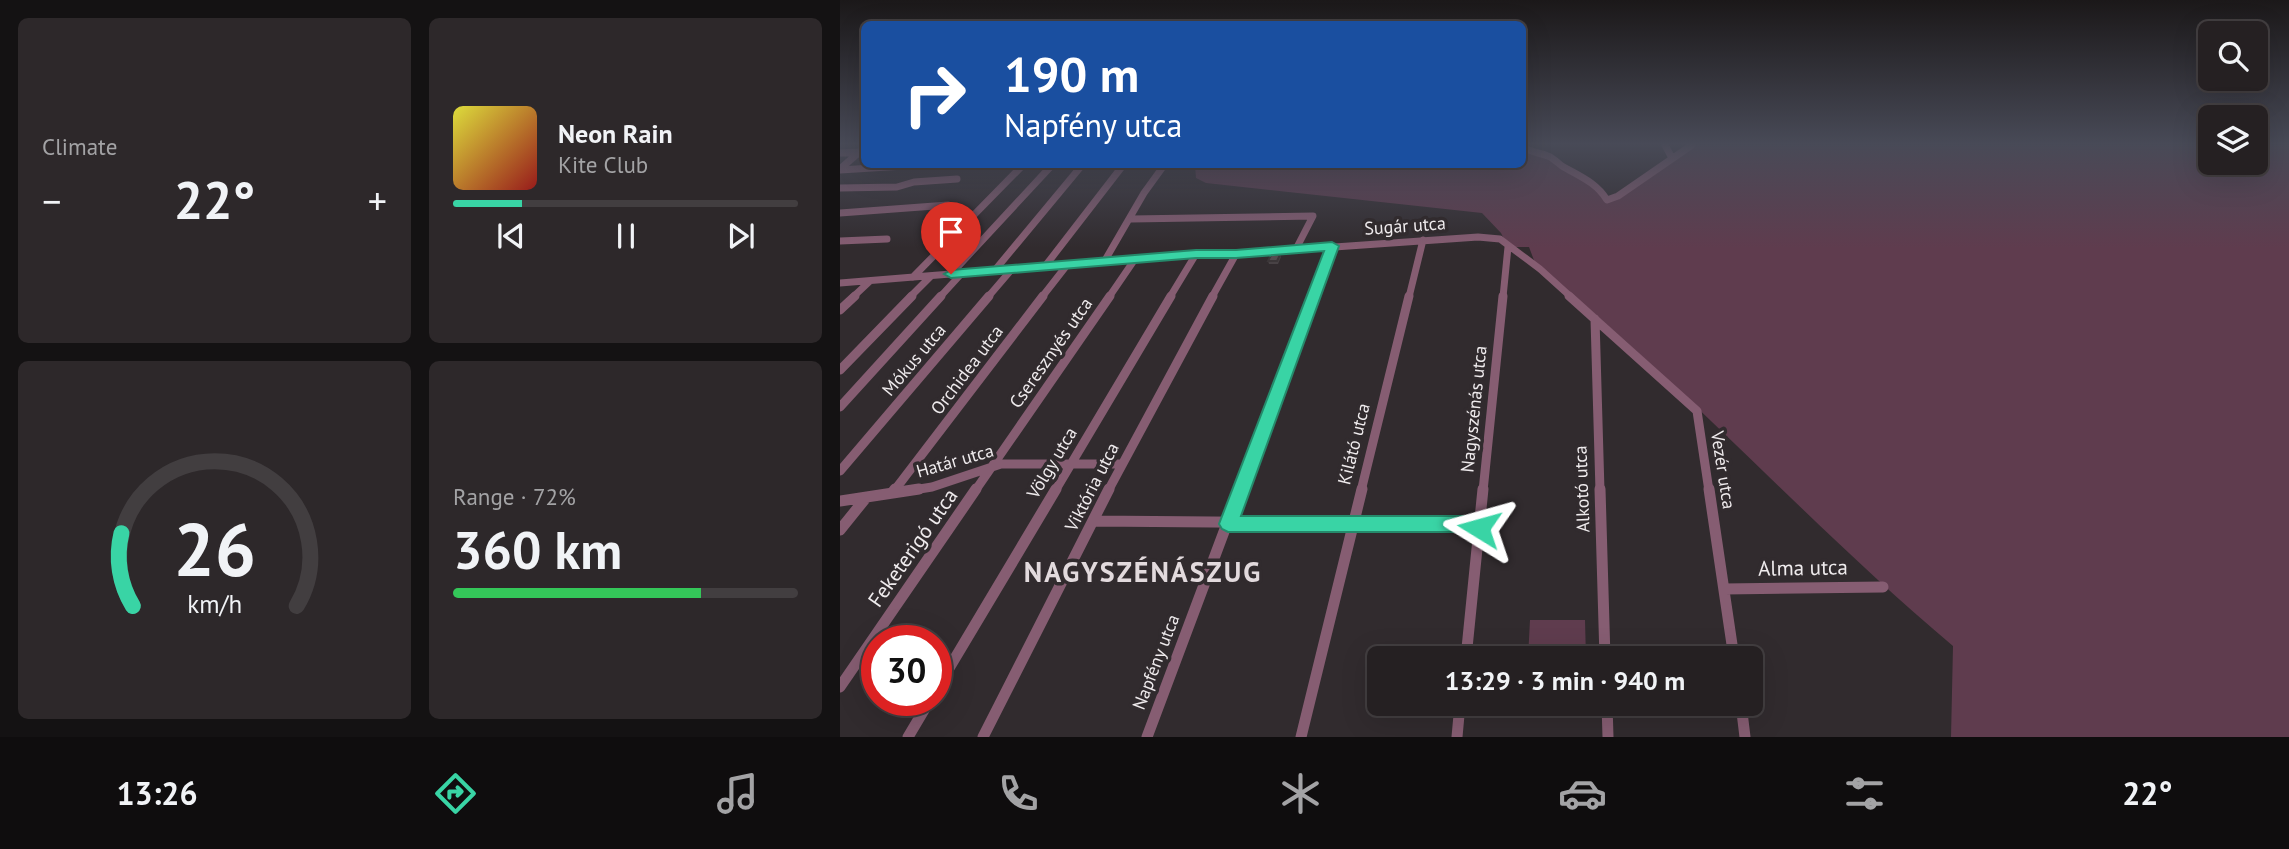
<!DOCTYPE html>
<meta charset="utf-8">
<style>
body{margin:0;font-family:"PT Sans",sans-serif;background:#2d282a;color:#f1f3f6;height:100vh;display:flex;flex-direction:column;font-size:26px;white-space:nowrap}
*{box-sizing:border-box;margin:0}
p{font-size:23px;color:#a3a3a5}
.icon{flex:none;width:38px;height:38px;fill:none;stroke:currentColor;stroke-width:2;stroke-linecap:round;stroke-linejoin:round}
.map{position:relative;flex:1;overflow:hidden}
.details{display:flex;flex-direction:column;gap:18px;padding:18px;background:#141213;width:840px}
.details>*{flex:none}
.hud{position:absolute;left:21px;top:21px;width:665px;height:147px;border-radius:10px;box-shadow:0 7px 28px #0002,0 0 0 2px #423e40;background:#1a4fa0;color:#fff;overflow:hidden}
.controls{position:absolute;left:1358px;top:21px;display:grid;gap:14px}
.controls a{display:grid;place-items:center;width:70px;height:70px;border-radius:10px;background:#252022;box-shadow:0 7px 28px #0002,0 0 0 2px #423e40;font-size:35px}
.speed{position:absolute;left:21px;top:625px;display:flex;gap:14px;font-size:35px;font-weight:700;text-align:center}
.speed>*{display:grid;place-content:center;width:91px;height:91px;border-radius:50%;background:#252022;box-shadow:0 7px 28px #0002,0 0 0 2px #423e40;line-height:1}
.speed .limit{border:10px solid #d22;background:#fff;color:#111}
.pin{position:absolute;display:grid;place-items:center;width:60px;height:60px;color:#fff;margin:-72px -30px;border-radius:50% 50% 50% 0;rotate:-45deg;box-shadow:0 0 7px #0007}
.pin .icon{rotate:45deg}
.me{position:absolute;width:77px;margin:-38px;rotate:278deg;stroke-linejoin:round;filter:drop-shadow(0 0 5px #0008)}
.turn{display:flex;align-items:center;gap:24px;height:147px;padding:0 28px;font-size:32px}
.turn .icon{width:91px;height:91px;stroke-width:2.5}
.turn b{display:block;font-size:49px;line-height:60px}
.big{font-size:52px;font-weight:800;line-height:1.1}
.details .widget{flex:1;display:flex;flex-direction:column;justify-content:center;gap:10px;min-width:0;padding:0 24px;border-radius:10px;background:#2d282a}
.details .dial{align-items:center;gap:0}
.dial svg{height:182px;overflow:visible;fill:none;stroke:#423e40;stroke-width:7;stroke-linecap:round;text-anchor:middle}
.dial text{fill:#f1f3f6;stroke:none}
.song{display:flex;align-items:center;gap:21px}
.cover{width:84px;height:84px;border-radius:10px;background:linear-gradient(135deg,hsl(60 70% 55%),hsl(0 70% 35%))}
.played{height:7px;border-radius:4px;background:linear-gradient(90deg,#39d4a5 20%,#423e40 20%)}
.keys{display:flex;justify-content:space-around;direction:ltr}
.heat{display:flex;justify-content:space-between;align-items:center;font-size:38px;direction:ltr}
.charge{height:10px;border-radius:5px;background:linear-gradient(90deg,#34c759 72%,#423e40 0)}
.details .tiles{flex:1;display:grid;gap:18px;grid-template-columns:repeat(2,1fr)}
.trip{position:absolute;left:527px;top:646px;width:396px;height:70px;border-radius:10px;background:#252022;box-shadow:0 7px 28px #0002,0 0 0 2px #423e40;font-weight:800;line-height:70px;text-align:center}
.menu{display:flex;height:112px;justify-content:space-around;align-items:center;background:#0f0d0e;color:#a3a3a5}
.menu .icon{width:49px;height:49px}
.menu .current{color:#39d4a5}
.menu b{font-size:32px;color:#f1f3f6}
main{display:flex;flex:1;min-height:0}
.map>svg:first-child{display:block}
.green{fill:#5f3c4e}
.lines{fill:none;stroke-linecap:round;stroke-linejoin:round}
.street-far2{stroke:#865d72;stroke-width:7}
.street-far1{stroke:#865d72;stroke-width:9}
.street{stroke:#865d72;stroke-width:11}
.wall{fill:#484245}
.building{fill:#544d50;stroke:#3b3638;stroke-width:2}
.route{fill:#39d4a5;stroke:#258a6b;stroke-width:2}
.labels{text-anchor:middle;stroke-width:7;stroke-linejoin:round;paint-order:stroke}
.street-label{font-size:18px;fill:#efebed;stroke:#312b2e}
.near-street-label{font-size:21px;fill:#efebed;stroke:#312b2e}
.near-district-label{font-size:28px;font-weight:bold;letter-spacing:2px;fill:#e2dadd;stroke:#312b2e}
</style>
<main>
<section class="details">
<div class="tiles">
<div class="widget"><p>Climate</p>
<div class="heat"><a>−</a><b class="big">22°</b><a>+</a></div>
</div>
<div class="widget">
<div class="song"><i class="cover"></i><div><b>Neon Rain</b><p>Kite Club</p></div></div>
<div class="played"></div>
<div class="keys"><svg class="icon" aria-label="previous" viewBox="0 0 24 24"><path d="M18 5L8 12l10 7zM5 5v14"/></svg><svg class="icon" aria-label="pause" viewBox="0 0 24 24"><path d="M8 5v14M16 5v14"/></svg><svg class="icon" aria-label="next" viewBox="0 0 24 24"><path d="M6 5l10 7-10 7zM19 5v14"/></svg></div>
</div>
<div class="widget dial"><svg viewBox="0 0 100 80">
<path d="M14 69A42 42 0 1 1 86 69"/>
<path d="M14 69A42 42 0 0 1 9 37" stroke="#39d4a5"/>
<text x="50" y="56" font-size="32" font-weight="700">26</text>
<text x="50" y="72" font-size="11">km/h</text>
</svg></div>
<div class="widget"><p>Range · 72%</p><b class="big">360 km</b><div class="charge"></div></div>
</div>
</section>
<div class="map">
<svg width="1449" height="737" viewBox="0 0 1449 737">
<rect width="100%" height="100%" fill="#312b2e"/>
<path class="green" d="M 683,145 C 717,158 743,171 768,200 L 852,145 L 1370,145 L 1370,163 L 1416,163 L 1416,145 L 1449,145 L 1449,737 L 1111,737 L 1113,646 C 968,524 842,382 695,263 L 689,247 L 668,247 L 661,233 L 642,213 L 366,183 L 356,178 L 355,165 L 682,164 Z
M 690,620 L 745,620 L 746,658 L 688,658 Z"/>
<g class="lines">
<path class="street-far2" d="M 825,145 L 832,158
M 682,146 C 691,153 698,152 708,156 C 713,158 718,163 722,166 C 739,176 756,182 767,200 L 778,196 L 852,145
M 0,153 L 20,152
M 0,169 L 24,148
M 0,170 L 96,164
M 0,188 L 57,187 L 74,182 L 117,179
M 0,213 L 108,205
M 291,219 L 473,216 L 456,249
M 0,241 L 47,239
M 264,262 L 304,193 L 325,164
M 206,265 L 284,164
M 155,270 L 243,164
M 111,274 L 213,164
M 73,277 L 184,164
M 0,283 L 356,254 L 396,254 L 638,237 L 660,239 L 700,269 L 731,297
M 13,297 L 30,281
M 70,297 L 91,276
M 100,297 L 122,273
M 148,297 L 172,269
M 202,297 L 227,265
M 269,297 L 295,259
M 330,297 L 356,254
M 372,297 L 396,254
M 473,297 L 492,246
M 569,297 L 583,240
M 663,297 L 668,247"/>
<path class="street-far1" d="M 729,296 L 857,411 L 869,491
M 0,310 L 15,296
M 755,319 L 760,491
M 0,370 L 72,296
M 0,407 L 101,296
M 0,471 L 149,296
M 54,491 L 203,296
M 67,491 L 92,487 L 161,464 L 282,464
M 135,491 L 270,296
M 215,491 L 331,296
M 268,491 L 373,296
M 400,491 L 473,296
M 521,491 L 569,296
M 643,491 L 663,296"/>
<path class="street" d="M 760,489 L 765,658
M 869,489 L 894,658
M 52,493 L 55,489
M 0,501 L 79,489
M 254,521 L 640,524
M 0,530 L 25,499
M 884,589 L 1043,587
M 626,658 L 643,489
M 0,687 L 136,489
M 96,690 L 216,489
M 767,704 L 768,737
M 901,704 L 905,737
M 68,737 L 90,700
M 143,737 L 269,489
M 307,737 L 400,489
M 461,737 L 522,489
M 617,737 L 620,704"/>
</g>
<path class="wall" d="M 440,255 L 441,257 L 438,264 L 429,264 L 428,261 Z"/>
<path class="building" d="M 431,255 L 440,255 L 437,261 L 428,261 Z"/>
<linearGradient id="sky" x2="0" y2="1"><stop stop-color="#1b1819"/><stop offset="0.58" stop-color="#484a57"/><stop offset="1" stop-color="#484a57" stop-opacity="0"/></linearGradient>
<rect width="1449" height="248" fill="url(#sky)"/>
<path class="route" d="M 492,242 L 499,246 L 401,516 L 640,516 L 647,518 L 649,524 L 646,534 L 639,536 L 632,532 L 388,532 L 382,529 L 379,524 L 484,251 L 396,258 L 356,258 L 111,278 L 104,274 L 111,270 L 356,250 L 396,250 Z"/>
<g class="labels">
<g class="street-label">
<text transform="translate(565 226) rotate(-4)" y="6">Sugár utca</text>
<text transform="translate(211 353) rotate(-55)" y="6">Cseresznyés utca</text>
<text transform="translate(74 360) rotate(-50)" y="6">Mókus utca</text>
<text transform="translate(127 370) rotate(-53)" y="6">Orchidea utca</text>
<text transform="translate(634 409) rotate(-84)" y="6">Nagyszénás utca</text>
<text transform="translate(514 444) rotate(-76)" y="6">Kilátó utca</text>
<text transform="translate(115 461) rotate(-16)" y="6">Határ utca</text>
<text transform="translate(212 463) rotate(-59)" y="6">Völgy utca</text>
<text transform="translate(883 470) rotate(81)" y="6">Vezér utca</text>
<text transform="translate(252 487) rotate(-63)" y="6">Viktória utca</text>
<text transform="translate(742 489) rotate(-92)" y="6">Alkotó utca</text>
<text transform="translate(316 662) rotate(-69)" y="6">Napfény utca</text>
</g>
<g class="near-street-label">
<text transform="translate(73 548) rotate(-55)" y="7">Feketerigó utca</text>
<text transform="translate(963 568) rotate(-1)" y="7">Alma utca</text>
</g>
<g class="near-district-label">
<text x="303" y="582">NAGYSZÉNÁSZUG</text>
</g>
</g>
</svg>
<div class="controls">
<a><svg class="icon" aria-label="search" viewBox="0 0 24 24"><circle cx="10" cy="10" r="6"/><path d="M15 15l6 6"/></svg></a>
<a><svg class="icon" aria-label="layers" viewBox="0 0 24 24"><path d="M12 4l9 5-9 5-9-5zM3 14l9 5 9-5"/></svg></a>
</div>
<div class="speed"><div class="limit">30</div></div>
<div class="pin" style="left:111px;top:274px;background:#d93025"><svg class="icon" aria-label="arrive" viewBox="0 0 24 24"><path d="M6 21V4h12l-3 4 3 4H6"/></svg></div>
<svg class="me" style="left:639px;top:528px" viewBox="-20 -20 40 40"><path d="M0-17L14 15 0 8-14 15z" fill="#39d4a5" stroke="#fff" stroke-width="4"/></svg>
<div class="trip">13:29 · 3 min · 940 m</div>
<div class="hud">
<div class="turn"><svg class="icon" aria-label="right" viewBox="0 0 24 24"><path d="M7 20v-9h11M14 6l5 5-5 5"/></svg><div><b>190 m</b>Napfény utca</div></div>
</div>
</div>
</main>
<nav class="menu">
<b>13:26</b>
<svg class="icon current" aria-label="directions" viewBox="0 0 24 24"><path d="M12 3l9 9-9 9-9-9zM9 14v-3h6M13 9l2 2-2 2"/></svg>
<svg class="icon" aria-label="music" viewBox="0 0 24 24"><path d="M9 18V5l10-2v13"/><circle cx="6" cy="18" r="3"/><circle cx="16" cy="16" r="3"/></svg>
<svg class="icon" aria-label="phone" viewBox="0 0 24 24"><path d="M5 4h4l2 5-3 2q2 4 5 5l2-3 5 2v4C11 20 4 13 5 4z"/></svg>
<svg class="icon" aria-label="climate" viewBox="0 0 24 24"><path d="M12 3v18M4 7l16 10M4 17L20 7"/></svg>
<svg class="icon" aria-label="car" viewBox="0 0 24 24"><path d="M5 17H2v-5l4-1 3-4h7l3 4 3 1v5h-3M9 17h6M6 11h13"/><circle cx="7" cy="17" r="2"/><circle cx="17" cy="17" r="2"/></svg>
<svg class="icon" aria-label="filters" viewBox="0 0 24 24"><path d="M4 7h16M4 17h16"/><circle cx="9" cy="7" r="2"/><circle cx="15" cy="17" r="2"/></svg>
<b>22°</b>
</nav>
